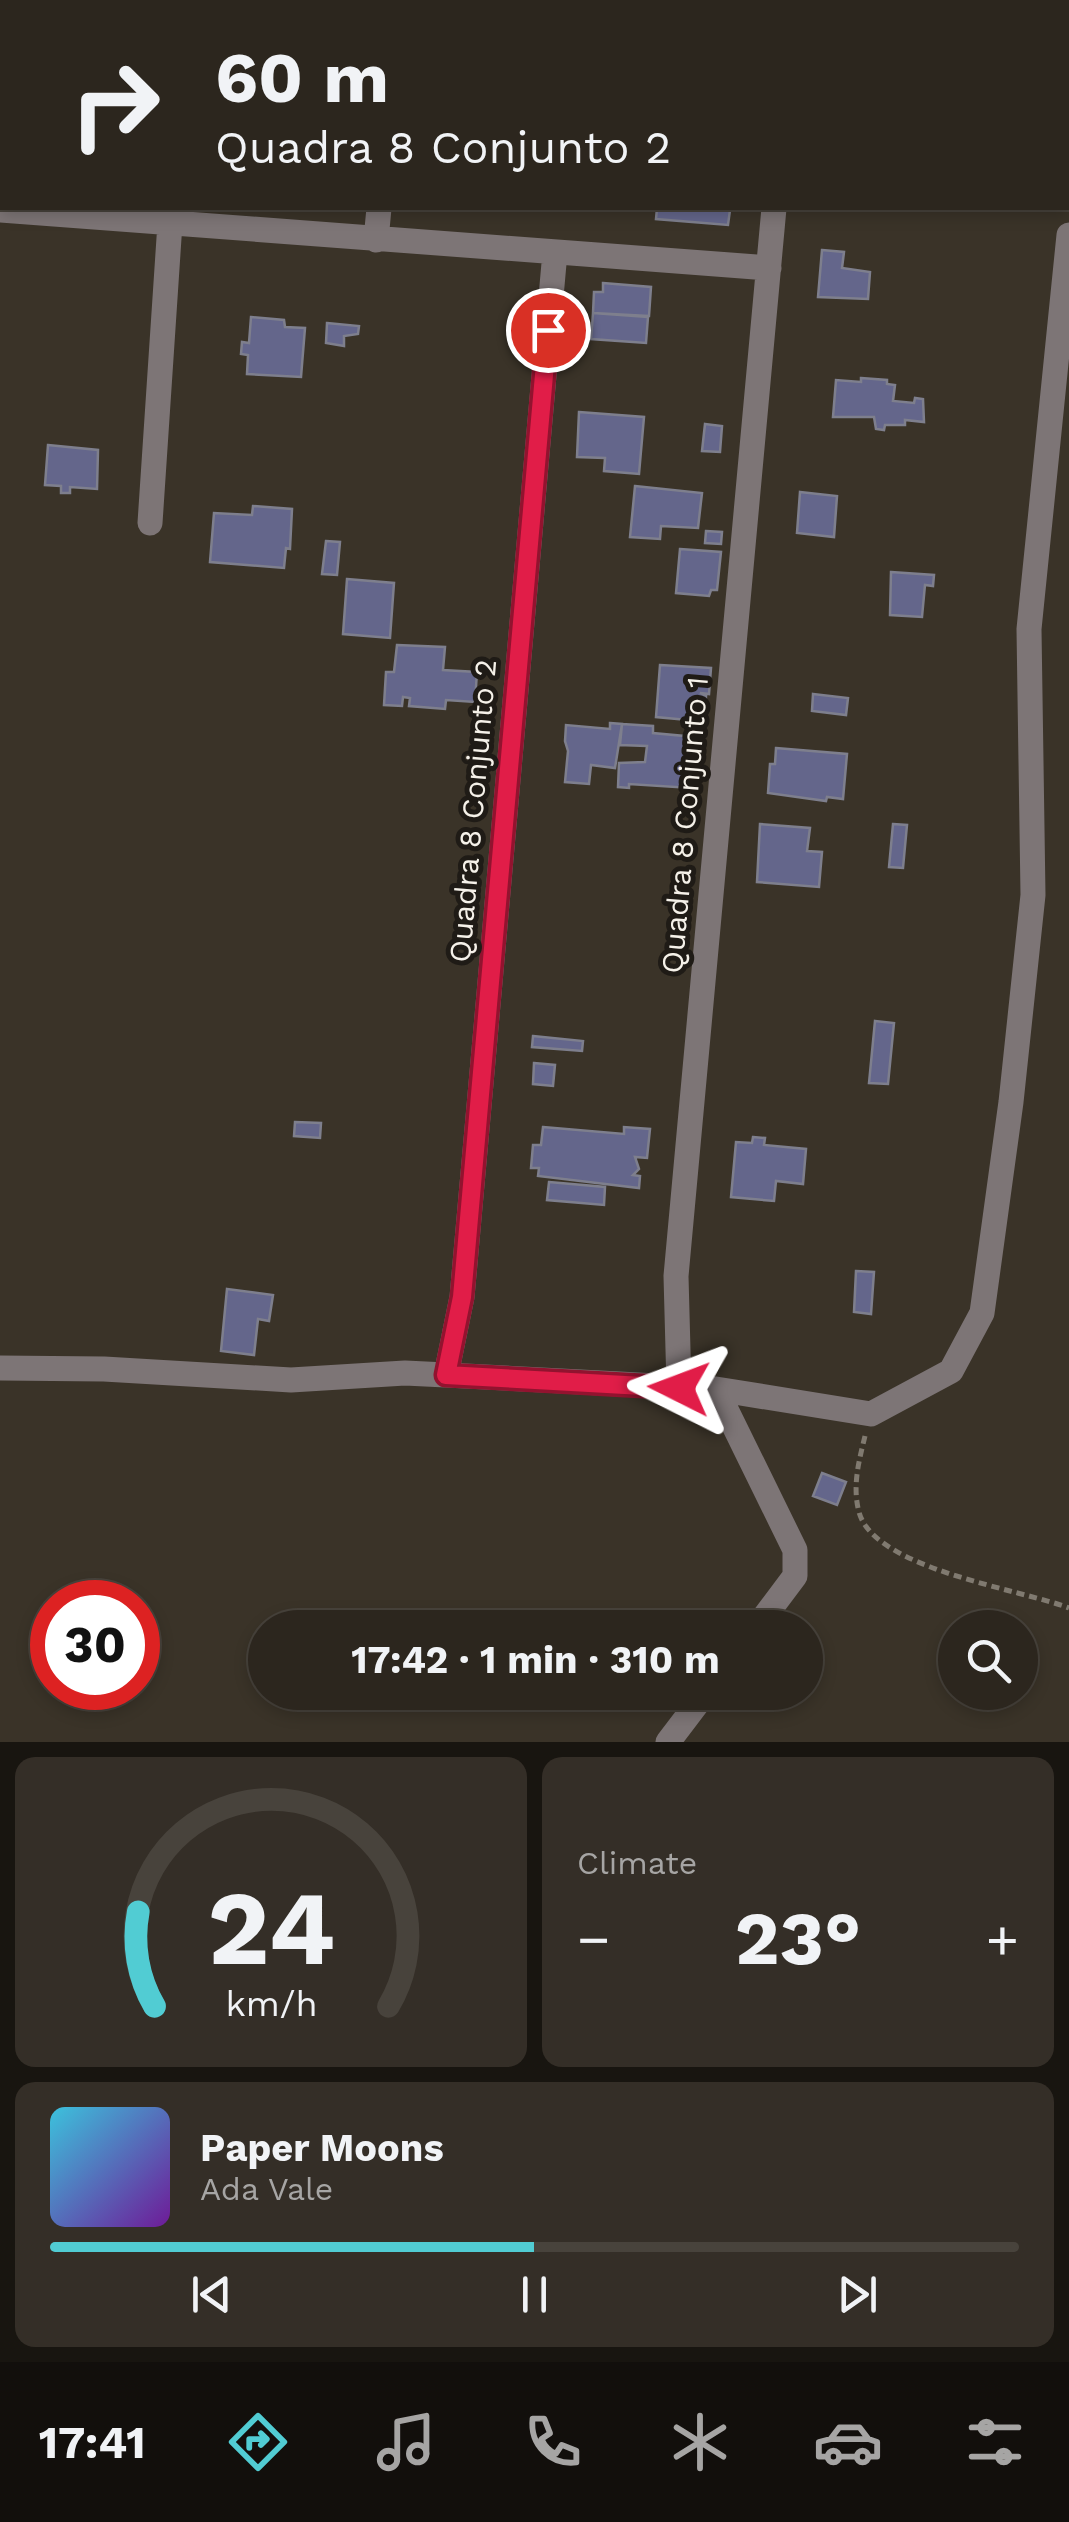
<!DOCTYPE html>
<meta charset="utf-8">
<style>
body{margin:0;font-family:"Work Sans",sans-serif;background:#342e27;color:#f1f3f6;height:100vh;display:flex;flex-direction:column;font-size:38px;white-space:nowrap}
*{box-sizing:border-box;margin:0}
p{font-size:32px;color:#a6a5a4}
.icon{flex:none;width:55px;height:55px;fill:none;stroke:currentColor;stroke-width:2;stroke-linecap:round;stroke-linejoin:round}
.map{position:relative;height:1742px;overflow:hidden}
.panel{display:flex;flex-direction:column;gap:15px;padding:15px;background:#181510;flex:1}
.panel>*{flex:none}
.guide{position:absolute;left:0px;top:0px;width:1070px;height:210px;box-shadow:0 5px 15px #0003,0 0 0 2px #48433c;background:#2c261e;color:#f1f3f6;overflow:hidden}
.tools{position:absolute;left:938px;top:1610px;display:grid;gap:20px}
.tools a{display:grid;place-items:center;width:100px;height:100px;border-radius:50%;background:#2c261e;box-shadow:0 5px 15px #0003,0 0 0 2px #48433c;font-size:50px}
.speed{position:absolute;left:30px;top:1580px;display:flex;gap:20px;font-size:50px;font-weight:700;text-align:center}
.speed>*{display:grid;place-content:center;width:130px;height:130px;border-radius:50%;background:#2c261e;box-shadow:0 5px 15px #0003,0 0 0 2px #48433c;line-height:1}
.speed .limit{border:15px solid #d22;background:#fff;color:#111}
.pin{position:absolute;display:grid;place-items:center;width:85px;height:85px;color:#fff;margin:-42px;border:5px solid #fff;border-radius:50%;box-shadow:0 2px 10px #0007}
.me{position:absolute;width:110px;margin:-55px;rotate:273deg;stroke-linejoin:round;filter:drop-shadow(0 0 8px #0008)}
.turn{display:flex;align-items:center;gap:35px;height:210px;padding:0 50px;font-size:45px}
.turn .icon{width:130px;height:130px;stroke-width:2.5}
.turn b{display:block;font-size:70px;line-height:85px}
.big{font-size:75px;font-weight:700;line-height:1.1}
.panel .card{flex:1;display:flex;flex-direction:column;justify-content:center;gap:15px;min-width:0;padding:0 35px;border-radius:20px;background:#342e27}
.panel .dial{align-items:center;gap:0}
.dial svg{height:260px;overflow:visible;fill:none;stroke:#48433c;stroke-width:7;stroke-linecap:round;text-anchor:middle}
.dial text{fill:#f1f3f6;stroke:none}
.song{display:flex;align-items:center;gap:30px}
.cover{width:120px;height:120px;border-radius:15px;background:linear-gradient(135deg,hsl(190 70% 55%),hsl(280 70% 35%))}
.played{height:10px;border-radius:5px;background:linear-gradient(90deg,#51ccd3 50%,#48433c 50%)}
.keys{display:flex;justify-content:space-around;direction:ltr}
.heat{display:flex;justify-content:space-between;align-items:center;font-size:55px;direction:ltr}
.panel .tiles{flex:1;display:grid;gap:15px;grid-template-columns:1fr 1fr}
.card:last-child{grid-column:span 2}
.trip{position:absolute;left:248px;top:1610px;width:575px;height:100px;border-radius:50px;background:#2c261e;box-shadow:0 5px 15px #0003,0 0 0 2px #48433c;font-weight:700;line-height:100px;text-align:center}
.tab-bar{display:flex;height:160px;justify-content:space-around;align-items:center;background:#120f0c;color:#a6a5a4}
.tab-bar .icon{width:70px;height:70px}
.tab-bar .current{color:#51ccd3}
.tab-bar b{font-size:45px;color:#f1f3f6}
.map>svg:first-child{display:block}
.building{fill:#64668b;stroke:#7e7f8d;stroke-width:2.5}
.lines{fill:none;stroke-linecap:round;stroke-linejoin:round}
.path{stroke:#807a70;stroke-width:5;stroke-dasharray:8 5;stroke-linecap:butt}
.minor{stroke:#7d7576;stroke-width:25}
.route-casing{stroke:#92132f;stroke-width:25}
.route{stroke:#e11d48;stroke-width:18}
.labels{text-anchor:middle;stroke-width:10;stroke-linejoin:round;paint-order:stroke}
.street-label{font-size:30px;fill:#f5f1e9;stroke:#1f1b16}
</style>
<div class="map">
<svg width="1069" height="1742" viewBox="0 0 1069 1742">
<rect width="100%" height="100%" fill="#3a3328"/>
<path class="building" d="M 60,0 L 133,0 L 158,2 L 60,2 Z
M 476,0 L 578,0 L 581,1 L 476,2 Z
M 657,208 L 733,208 L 730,210 L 728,225 L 656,219 Z
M 822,250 L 844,252 L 842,268 L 870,272 L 868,299 L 818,297 Z
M 603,283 L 651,287 L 649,316 L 593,313 L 594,292 L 603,292 Z
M 593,313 L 648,317 L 646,343 L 591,339 Z
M 251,317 L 284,320 L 285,327 L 305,328 L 301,377 L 247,374 L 248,355 L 241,354 L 242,342 L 249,343 Z
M 327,323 L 359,326 L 358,334 L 344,336 L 344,346 L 326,343 Z
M 861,378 L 887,380 L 887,384 L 895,385 L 893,401 L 914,403 L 915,398 L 923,399 L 924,422 L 905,420 L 905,425 L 885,425 L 884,430 L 876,429 L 874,417 L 833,417 L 836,380 L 861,382 Z
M 579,412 L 644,417 L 639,474 L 604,471 L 605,458 L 577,457 Z
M 705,424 L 722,426 L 720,452 L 702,451 Z
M 48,445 L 98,450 L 97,489 L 70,487 L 70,493 L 61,493 L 61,486 L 45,485 Z
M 635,486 L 702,493 L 698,528 L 661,526 L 660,539 L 630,537 Z
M 800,492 L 837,496 L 834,537 L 797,533 Z
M 253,506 L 292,509 L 290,549 L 286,548 L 284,568 L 210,562 L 214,513 L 252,515 Z
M 706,531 L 722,532 L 721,544 L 705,543 Z
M 326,541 L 340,542 L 337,575 L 322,574 Z
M 680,549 L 721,552 L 717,590 L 711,590 L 709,596 L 676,593 Z
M 891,572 L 934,575 L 933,586 L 925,585 L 922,617 L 890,615 Z
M 347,579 L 394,583 L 390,638 L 343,634 Z
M 397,645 L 445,647 L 443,670 L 477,672 L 475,702 L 446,700 L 445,709 L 409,706 L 410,698 L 403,697 L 402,706 L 384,705 L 386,672 L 394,672 Z
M 660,665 L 711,668 L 709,694 L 700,693 L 706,696 L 705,715 L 699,714 L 698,721 L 656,717 Z
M 813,694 L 848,698 L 846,715 L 812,711 Z
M 610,723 L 622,724 L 615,768 L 591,765 L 589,784 L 565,782 L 568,751 L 565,741 L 566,725 L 610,729 Z
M 622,724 L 653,726 L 653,733 L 695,737 L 691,788 L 629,784 L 629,788 L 618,787 L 619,763 L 645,762 L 647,746 L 620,745 Z
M 776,748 L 847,754 L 843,799 L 827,797 L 826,801 L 768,793 L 770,764 L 775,764 Z
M 760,824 L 810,828 L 807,851 L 822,852 L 819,887 L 757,882 Z
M 893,824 L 907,825 L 903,868 L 889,867 Z
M 875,1021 L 894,1023 L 888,1084 L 869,1083 Z
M 533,1036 L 583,1041 L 582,1051 L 532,1047 Z
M 534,1063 L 555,1065 L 553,1086 L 533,1084 Z
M 295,1122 L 321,1123 L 320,1138 L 294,1136 Z
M 543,1127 L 624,1134 L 624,1127 L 650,1129 L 647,1158 L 635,1157 L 639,1169 L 633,1175 L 640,1176 L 639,1188 L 538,1176 L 539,1168 L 531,1168 L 533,1145 L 541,1145 Z
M 753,1137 L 765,1138 L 764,1145 L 806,1149 L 803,1184 L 776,1181 L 774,1201 L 731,1197 L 736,1142 L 752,1143 Z
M 549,1182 L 605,1187 L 604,1205 L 547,1200 Z
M 856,1271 L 874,1272 L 871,1314 L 854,1312 Z
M 227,1289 L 273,1295 L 269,1321 L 258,1319 L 254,1355 L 221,1351 Z
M 822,1473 L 846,1482 L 837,1505 L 813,1496 Z"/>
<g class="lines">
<path class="path" d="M 865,1436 C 859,1461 852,1486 859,1512 C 874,1569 1020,1589 1069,1608"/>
<path class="minor" d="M 24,2 L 24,0
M 399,2 L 399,0
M 791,2 L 792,0
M 0,210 L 769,268
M 376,240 L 379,208
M 150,523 L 170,223
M 0,1368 L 104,1369 L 291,1380 L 405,1373 L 446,1375 L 716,1389 L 871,1414 L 951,1371 L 982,1313 L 1011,1102 L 1033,895 L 1029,629 L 1069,235
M 446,1375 L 462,1297 L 555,252
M 679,1387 L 676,1276 L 774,208
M 716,1389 L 795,1550 L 795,1576 L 756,1628
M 668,1742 L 706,1692"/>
</g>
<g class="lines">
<defs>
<path id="route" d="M 548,330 L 462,1297 L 446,1375 L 679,1388"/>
</defs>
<use href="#route" class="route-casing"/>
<use href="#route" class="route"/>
</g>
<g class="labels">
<g class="street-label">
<text transform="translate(473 811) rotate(-85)" y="10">Quadra 8 Conjunto 2</text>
<text transform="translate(685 825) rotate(-85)" y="10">Quadra 8 Conjunto 1</text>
</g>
</g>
</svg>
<div class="tools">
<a><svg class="icon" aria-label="search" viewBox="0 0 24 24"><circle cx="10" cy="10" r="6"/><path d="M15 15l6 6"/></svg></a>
</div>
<div class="speed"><div class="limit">30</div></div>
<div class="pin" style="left:548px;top:330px;background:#d93025"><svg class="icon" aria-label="arrive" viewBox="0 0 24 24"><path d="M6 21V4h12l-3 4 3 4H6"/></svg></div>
<svg class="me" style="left:679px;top:1388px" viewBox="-20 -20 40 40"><path d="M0-17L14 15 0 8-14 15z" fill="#e11d48" stroke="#fff" stroke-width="4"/></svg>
<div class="trip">17:42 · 1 min · 310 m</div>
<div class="guide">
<div class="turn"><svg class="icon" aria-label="right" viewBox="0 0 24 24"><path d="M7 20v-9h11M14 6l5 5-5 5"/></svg><div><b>60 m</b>Quadra 8 Conjunto 2</div></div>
</div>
</div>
<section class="panel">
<div class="tiles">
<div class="card dial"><svg viewBox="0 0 100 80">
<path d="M14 69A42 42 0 1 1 86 69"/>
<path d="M14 69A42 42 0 0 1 9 40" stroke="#51ccd3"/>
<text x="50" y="56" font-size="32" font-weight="700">24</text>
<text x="50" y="72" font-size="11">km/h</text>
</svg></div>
<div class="card"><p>Climate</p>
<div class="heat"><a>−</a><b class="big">23°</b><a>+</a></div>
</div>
<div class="card">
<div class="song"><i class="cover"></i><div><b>Paper Moons</b><p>Ada Vale</p></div></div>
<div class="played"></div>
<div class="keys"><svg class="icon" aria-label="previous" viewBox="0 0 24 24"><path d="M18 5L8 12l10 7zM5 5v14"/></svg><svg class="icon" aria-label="pause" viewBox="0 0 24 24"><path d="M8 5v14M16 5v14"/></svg><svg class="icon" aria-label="next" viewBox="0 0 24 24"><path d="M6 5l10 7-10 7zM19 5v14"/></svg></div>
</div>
</div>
</section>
<nav class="tab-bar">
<b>17:41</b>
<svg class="icon current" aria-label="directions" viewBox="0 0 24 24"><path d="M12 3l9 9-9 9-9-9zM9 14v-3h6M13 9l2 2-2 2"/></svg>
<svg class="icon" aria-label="music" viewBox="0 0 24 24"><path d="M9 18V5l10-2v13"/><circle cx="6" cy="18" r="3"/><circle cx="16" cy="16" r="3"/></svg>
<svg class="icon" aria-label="phone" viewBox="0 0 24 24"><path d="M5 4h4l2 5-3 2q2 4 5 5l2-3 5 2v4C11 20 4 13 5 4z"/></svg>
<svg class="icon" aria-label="climate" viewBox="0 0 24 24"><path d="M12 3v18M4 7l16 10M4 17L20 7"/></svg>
<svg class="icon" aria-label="car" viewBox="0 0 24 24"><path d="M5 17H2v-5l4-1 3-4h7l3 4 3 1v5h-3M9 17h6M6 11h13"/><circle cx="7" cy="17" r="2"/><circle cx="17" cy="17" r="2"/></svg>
<svg class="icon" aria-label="filters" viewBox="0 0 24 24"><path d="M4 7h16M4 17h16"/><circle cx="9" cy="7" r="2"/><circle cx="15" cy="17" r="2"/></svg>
</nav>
